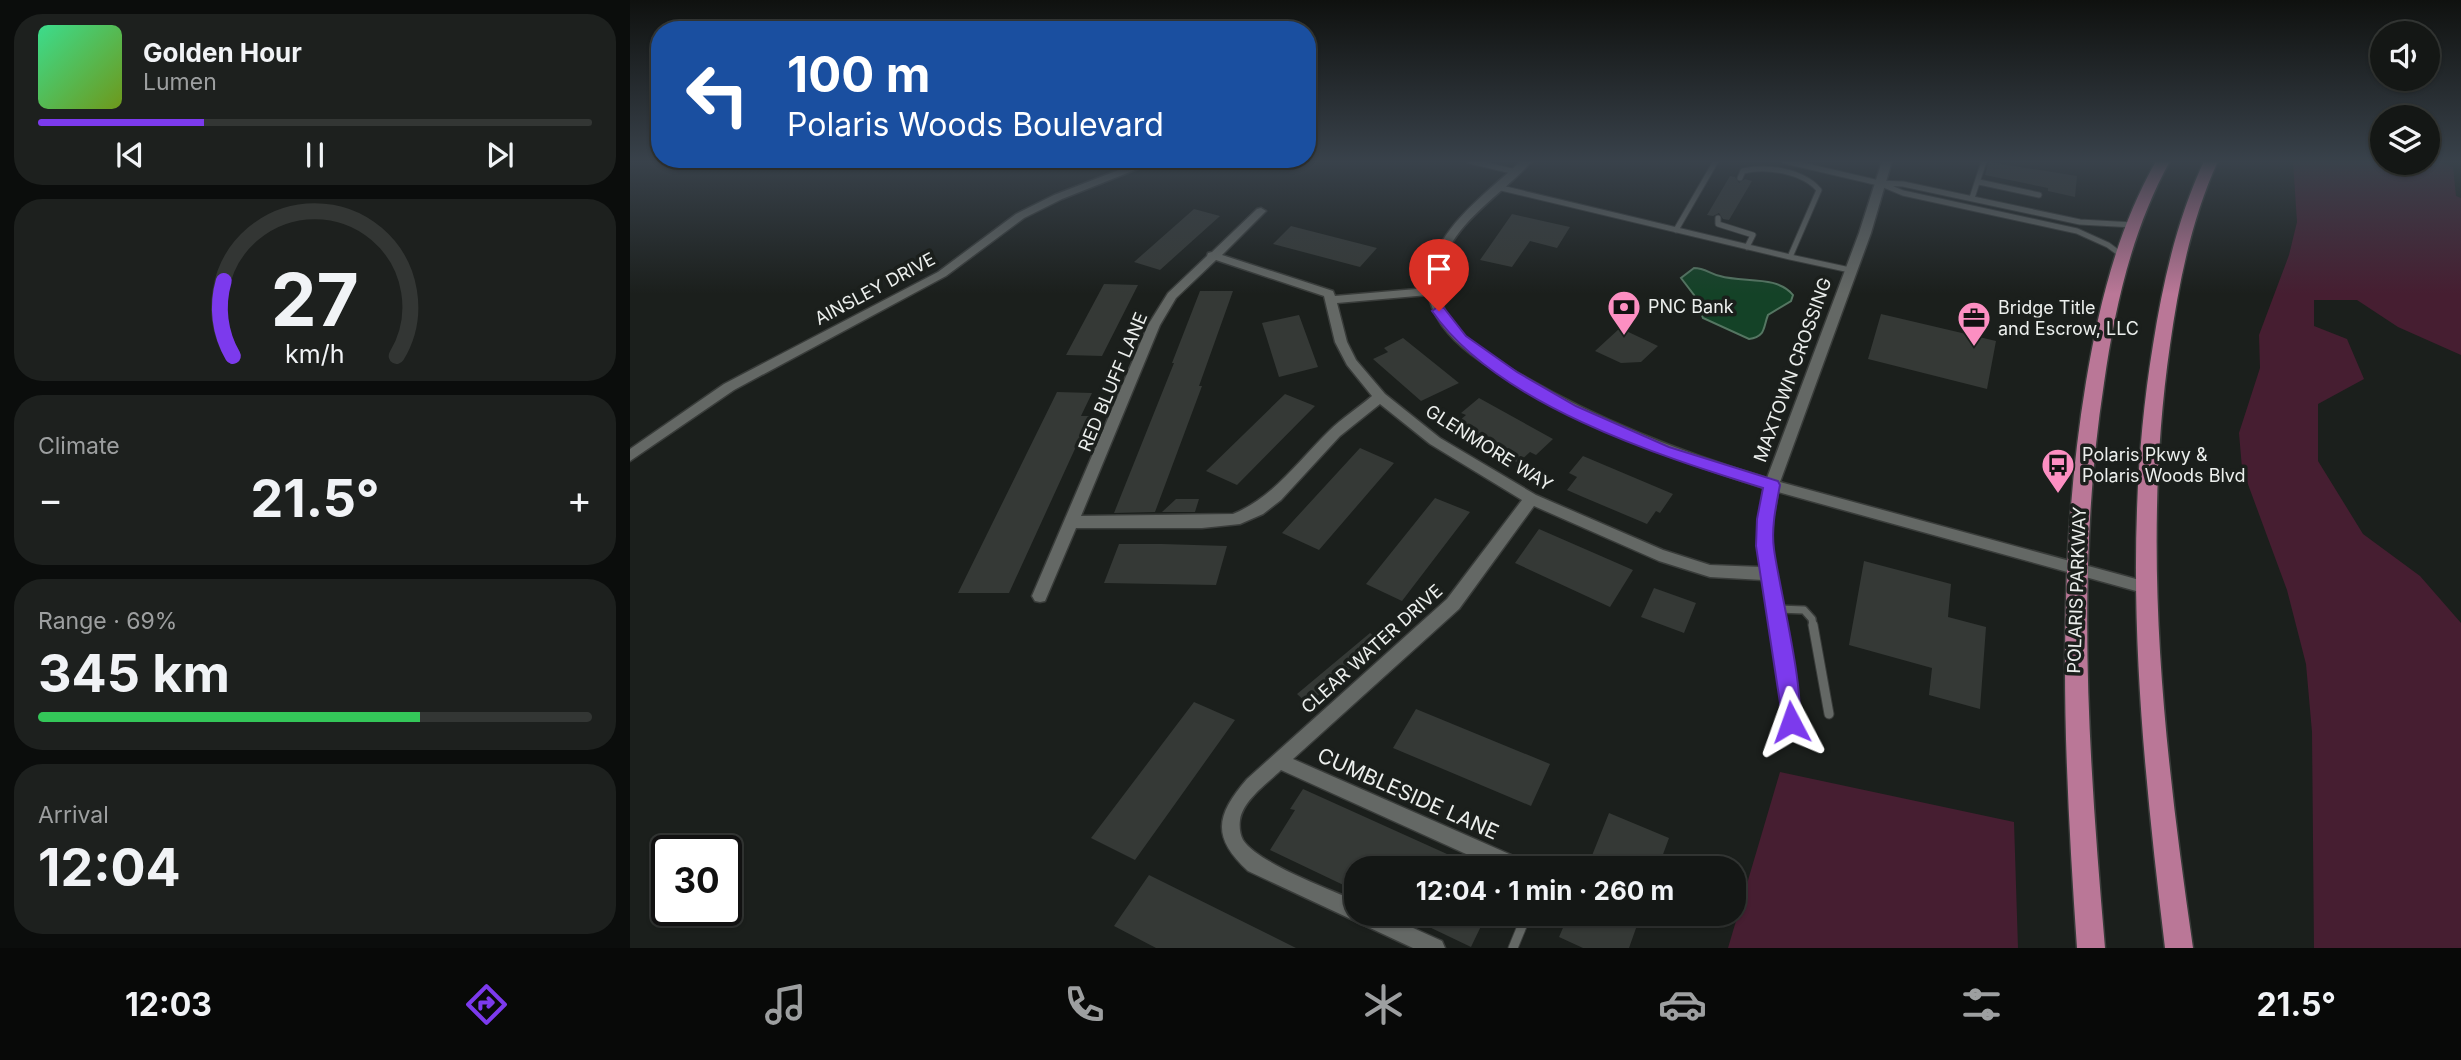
<!DOCTYPE html>
<meta charset="utf-8">
<style>
body{margin:0;font-family:Inter,sans-serif;background:#1d201e;color:#f1f3f6;height:100vh;display:flex;flex-direction:column;font-size:26px;white-space:nowrap}
*{box-sizing:border-box;margin:0}
p{font-size:23px;color:#9d9fa0}
.icon{flex:none;width:38px;height:38px;fill:none;stroke:currentColor;stroke-width:2;stroke-linecap:round;stroke-linejoin:round}
.map{position:relative;flex:1;overflow:hidden}
.sheet{display:flex;flex-direction:column;gap:14px;padding:14px;background:#0b0d0c;width:630px}
.sheet>*{flex:none}
.hud{position:absolute;left:21px;top:21px;width:665px;height:147px;border-radius:28px;box-shadow:0 2px 5px #0004,0 0 0 2px #333634;background:#1a4fa0;color:#fff;overflow:hidden}
.controls{position:absolute;left:1740px;top:21px;display:grid;gap:14px}
.controls a{display:grid;place-items:center;width:70px;height:70px;border-radius:50%;background:#141715;box-shadow:0 2px 5px #0004,0 0 0 2px #333634;font-size:35px}
.speed{position:absolute;left:21px;top:835px;display:flex;gap:14px;font-size:35px;font-weight:700;text-align:center}
.speed>*{display:grid;place-content:center;width:91px;height:91px;border-radius:50%;background:#141715;box-shadow:0 2px 5px #0004,0 0 0 2px #333634;line-height:1}
.speed .limit{border:4px solid #111;border-radius:10px;background:#fff;color:#111}
.pin{position:absolute;display:grid;place-items:center;width:60px;height:60px;color:#fff;margin:-72px -30px;border-radius:50% 50% 50% 0;rotate:-45deg;box-shadow:0 0 7px #0007}
.pin .icon{rotate:45deg}
.me{position:absolute;width:77px;margin:-38px;rotate:356deg;stroke-linejoin:round;filter:drop-shadow(0 0 5px #0008)}
.turn{display:flex;align-items:center;gap:24px;height:147px;padding:0 21px;font-size:32px}
.turn .icon{width:91px;height:91px;stroke-width:2.5}
.turn b{display:block;font-size:49px;line-height:60px}
.big{font-size:52px;font-weight:700;line-height:1.1}
.sheet .widget{flex:1;display:flex;flex-direction:column;justify-content:center;gap:10px;min-width:0;padding:0 24px;border-radius:28px;background:#1d201e}
.sheet .dial{align-items:center;gap:0}
.dial svg{height:182px;overflow:visible;fill:none;stroke:#333634;stroke-width:7;stroke-linecap:round;text-anchor:middle}
.dial text{fill:#f1f3f6;stroke:none}
.song{display:flex;align-items:center;gap:21px}
.cover{width:84px;height:84px;border-radius:10px;background:linear-gradient(135deg,hsl(150 70% 55%),hsl(80 70% 35%))}
.played{height:7px;border-radius:4px;background:linear-gradient(90deg,#7c3aed 30%,#333634 30%)}
.keys{display:flex;justify-content:space-around;direction:ltr}
.heat{display:flex;justify-content:space-between;align-items:center;font-size:38px;direction:ltr}
.charge{height:10px;border-radius:5px;background:linear-gradient(90deg,#34c759 69%,#333634 0)}
.trip{position:absolute;left:714px;top:856px;width:402px;height:70px;border-radius:28px;background:#141715;box-shadow:0 2px 5px #0004,0 0 0 2px #333634;font-weight:700;line-height:70px;text-align:center}
.tabs{display:flex;height:112px;justify-content:space-around;align-items:center;background:#080908;color:#9d9fa0}
.tabs .icon{width:49px;height:49px}
.tabs .on{color:#7c3aed}
.tabs b{font-size:32px;color:#f1f3f6}
main{display:flex;flex:1;min-height:0}
.map>svg:first-child{display:block}
.green{fill:#461e31}
.water{fill:#144227;stroke:#557662;stroke-width:2}
.building{fill:#353936}
.lines{fill:none;stroke-linecap:round;stroke-linejoin:round}
.service-far2-casing{stroke:#393c3a;stroke-width:7}
.service-far1-casing{stroke:#393c3a;stroke-width:10}
.service-casing{stroke:#393c3a;stroke-width:11}
.minor-casing{stroke:#393c3a;stroke-width:3}
.primary-casing{stroke:#393c3a;stroke-width:3}
.service-far2{stroke:#646865;stroke-width:5}
.service-far1{stroke:#646865;stroke-width:7}
.service{stroke:#646865;stroke-width:9}
.minor{fill:#646865;fill-rule:evenodd}
.primary{fill:#ba7797;fill-rule:evenodd}
.route{fill:#7c3aed;stroke:#51269a;stroke-width:2}
.labels{text-anchor:middle;stroke-width:7;stroke-linejoin:round;paint-order:stroke}
.street-label{font-size:18px;fill:#ecefed;stroke:#1b1f1c}
.poi-label{font-size:18px;fill:#ecefed;stroke:#1b1f1c;text-anchor:start}
.near-street-label{font-size:21px;fill:#ecefed;stroke:#1b1f1c}
</style>
<main>
<section class="sheet">
<div class="widget">
<div class="song"><i class="cover"></i><div><b>Golden Hour</b><p>Lumen</p></div></div>
<div class="played"></div>
<div class="keys"><svg class="icon" aria-label="previous" viewBox="0 0 24 24"><path d="M18 5L8 12l10 7zM5 5v14"/></svg><svg class="icon" aria-label="pause" viewBox="0 0 24 24"><path d="M8 5v14M16 5v14"/></svg><svg class="icon" aria-label="next" viewBox="0 0 24 24"><path d="M6 5l10 7-10 7zM19 5v14"/></svg></div>
</div>
<div class="widget dial"><svg viewBox="0 0 100 80">
<path d="M14 69A42 42 0 1 1 86 69"/>
<path d="M14 69A42 42 0 0 1 10 36" stroke="#7c3aed"/>
<text x="50" y="56" font-size="32" font-weight="700">27</text>
<text x="50" y="72" font-size="11">km/h</text>
</svg></div>
<div class="widget"><p>Climate</p>
<div class="heat"><a>−</a><b class="big">21.5°</b><a>+</a></div>
</div>
<div class="widget"><p>Range · 69%</p><b class="big">345 km</b><div class="charge"></div></div>
<div class="widget"><p>Arrival</p><b class="big">12:04</b></div>
</section>
<div class="map">
<svg width="1831" height="948" viewBox="0 0 1831 948">
<rect width="100%" height="100%" fill="#1b1f1c"/>
<path class="green" d="M 1663,161 L 1804,161 L 1823,167 L 1826,196 L 1831,198 L 1831,355 L 1768,327 L 1727,300 L 1684,300 L 1684,326 L 1717,339 L 1734,379 L 1688,404 L 1688,461 L 1733,534 L 1790,576 L 1831,623 L 1831,948 L 1684,948 L 1682,732 L 1676,664 L 1657,590 L 1612,468 L 1609,433 L 1630,368 L 1629,335 L 1659,255 L 1667,222 Z
M 1150,772 L 1384,822 L 1388,948 L 1098,948 Z"/>
<path class="water" d="M 1064,268 C 1075,268 1080,274 1090,276 C 1113,283 1147,275 1163,295 L 1161,301 L 1138,315 C 1133,327 1136,337 1119,339 L 1073,318 L 1064,295 L 1051,278 Z"/>
<path class="building" d="M 1359,162 L 1447,176 L 1445,197 L 1418,191 L 1418,188 L 1355,175 Z
M 1100,176 L 1105,177 L 1109,183 L 1115,179 L 1122,181 L 1099,220 L 1093,219 L 1089,213 L 1083,216 L 1077,215 Z
M 564,209 L 590,216 L 530,270 L 504,262 Z
M 882,214 L 940,227 L 927,248 L 900,241 L 882,267 L 850,260 Z
M 661,226 L 747,248 L 730,267 L 643,244 Z
M 474,284 L 508,285 L 472,356 L 436,355 Z
M 570,291 L 603,291 L 569,386 L 572,386 L 525,512 L 484,513 L 544,363 L 542,363 Z
M 1251,314 L 1366,341 L 1357,389 L 1238,359 Z
M 669,315 L 688,367 L 649,377 L 632,323 Z
M 990,328 L 1028,346 L 1011,362 L 991,363 L 965,351 Z
M 773,338 L 829,383 L 791,401 L 743,359 L 758,352 L 754,348 Z
M 427,392 L 462,393 L 451,416 L 460,416 L 379,593 L 328,593 Z
M 655,394 L 685,406 L 607,485 L 576,471 Z
M 849,398 L 923,439 L 906,455 L 900,452 L 888,463 L 824,425 L 836,415 L 831,413 Z
M 730,448 L 764,463 L 689,550 L 652,533 Z
M 953,456 L 1043,494 L 1030,513 L 1026,511 L 1017,524 L 953,497 L 937,490 L 947,477 L 939,473 Z
M 805,498 L 840,512 L 772,601 L 736,584 Z
M 546,499 L 569,499 L 565,512 L 532,512 Z
M 909,529 L 1003,570 L 980,607 L 885,563 Z
M 489,544 L 532,544 L 597,546 L 586,585 L 474,583 Z
M 1234,561 L 1321,584 L 1318,617 L 1356,627 L 1350,709 L 1299,695 L 1302,668 L 1219,645 Z
M 1024,588 L 1066,603 L 1054,633 L 1011,617 Z
M 740,633 L 751,642 L 678,704 L 667,694 Z
M 564,702 L 605,720 L 505,860 L 461,838 Z
M 786,709 L 920,764 L 901,806 L 763,748 Z
M 673,789 L 848,868 L 726,868 L 726,891 L 640,850 L 665,810 L 660,809 Z
M 979,813 L 1039,838 L 1028,868 L 957,868 Z
M 519,875 L 666,948 L 526,948 L 484,926 Z
M 772,914 L 834,914 L 853,922 L 841,947 Z
M 939,914 L 1011,914 L 999,948 L 953,948 L 929,937 Z"/>
<g class="lines">
<defs>
<path id="service-far2" d="M 840,161 L 886,172
M 1155,161 L 1249,183
M 1110,178 L 1113,171 C 1136,165 1173,171 1189,190 L 1160,257 L 1220,270
M 1349,182 L 1409,195
M 867,187 L 1160,257
M 1342,198 L 1354,161
M 1088,218 L 1088,224 L 1123,235 L 1117,247
M 1046,230 L 1086,161
M 1493,256 L 1478,245 L 1447,231 L 1273,193 L 1249,183 L 1273,184 L 1450,222 L 1504,225"/>
<path id="service-far1" d="M 1145,609 L 1174,610 L 1182,619 L 1183,626"/>
<path id="service" d="M 1183,625 L 1199,714
M 883,948 L 897,914"/>
<path id="minor" d="M 512,161 L 516,164 L 515,166 L 432,199 L 394,218 L 316,276 L 104,390 L 0,461 L 0,449 L 94,384 L 308,272 L 386,214 L 424,195 Z
M 891,161 L 902,161 C 872,196 817,225 810,275 C 807,291 812,308 821,321 C 840,346 870,363 897,378 C 973,422 1054,453 1137,478 L 1229,233 L 1252,161 L 1262,161 L 1241,233 L 1150,482 L 1517,582 L 1522,584 L 1525,588 L 1522,592 L 1517,594 L 1148,492 L 1143,519 L 1142,546 L 1166,684 L 1170,722 L 1167,727 L 1161,730 L 1155,727 L 1152,722 L 1150,684 L 1133,580 L 1080,577 L 1029,561 L 904,506 L 829,609 L 663,759 L 895,861 L 897,868 L 867,868 L 651,770 C 638,783 613,800 610,820 C 609,826 610,835 613,840 C 628,863 699,889 726,901 L 726,914 L 752,914 L 812,941 L 815,948 L 783,948 L 618,871 C 581,837 586,815 617,779 L 817,599 L 892,500 L 800,444 L 750,404 L 710,436 L 651,500 L 633,514 L 610,524 L 572,528 L 446,528 L 415,601 L 410,602 L 405,601 L 402,596 L 518,325 L 538,293 L 577,256 L 578,253 L 582,252 L 627,209 L 631,208 L 636,211 L 592,255 L 703,291 L 705,296 L 798,288 C 798,233 855,195 891,161 ZM 586,260 L 694,296 L 705,342 L 717,365 L 742,396 C 728,408 712,418 699,431 C 668,461 644,497 603,514 L 451,516 L 530,325 L 546,298 ZM 798,295 C 802,309 808,322 818,333 C 836,354 863,370 887,384 C 965,430 1048,461 1134,488 C 1129,515 1127,540 1131,567 L 1080,565 L 1033,550 L 906,495 L 810,438 L 755,394 L 726,360 L 717,342 L 707,303 Z"/>
<path id="primary" d="M 1526,161 L 1540,161 C 1502,230 1485,306 1474,383 C 1445,571 1459,760 1475,948 L 1447,948 C 1434,759 1425,570 1456,382 C 1469,305 1487,230 1526,161 Z
M 1574,161 L 1588,161 C 1561,220 1549,282 1540,345 C 1511,546 1534,748 1563,948 L 1535,948 C 1511,748 1490,545 1523,345 C 1533,282 1547,219 1574,161 Z"/>
</defs>
<use href="#service-far2" class="service-far2-casing"/>
<use href="#service-far1" class="service-far1-casing"/>
<use href="#service" class="service-casing"/>
<use href="#minor" class="minor-casing"/>
<use href="#primary" class="primary-casing"/>
<use href="#service-far2" class="service-far2"/>
<use href="#service-far1" class="service-far1"/>
<use href="#service" class="service"/>
<use href="#minor" class="minor"/>
<use href="#primary" class="primary"/>
</g>
<linearGradient id="sky" x2="0" y2="1"><stop stop-color="#0f110f"/><stop offset="0.55" stop-color="#39424b"/><stop offset="1" stop-color="#39424b" stop-opacity="0"/></linearGradient>
<rect width="1831" height="294" fill="url(#sky)"/>
<path class="route" d="M 809,306 L 814,308 L 836,336 L 887,372 L 946,406 L 1039,447 L 1148,481 L 1150,485 C 1146,506 1141,528 1144,549 C 1148,583 1179,704 1167,729 L 1161,731 L 1154,729 L 1126,546 L 1127,519 L 1133,488 C 1029,456 866,404 802,311 Z"/>
<defs>
<symbol id="bank-pin" viewBox="-11 -11 22 30"><path d="M0 17L-7.5 6A9.5 9.5 0 1 1 7.5 6Z" fill="#fc8fc2" stroke="#1b1f1c"/><path d="M-6-4H6V4H-6ZM0-2.3a2.3 2.3 0 1 0 0 4.6a2.3 2.3 0 1 0 0-4.6Z" fill="#111"/></symbol>
<symbol id="office-pin" viewBox="-11 -11 22 30"><path d="M0 17L-7.5 6A9.5 9.5 0 1 1 7.5 6Z" fill="#fc8fc2" stroke="#1b1f1c"/><path d="M-6-3h4V-5.5h4V-3h4V5H-6ZM-1-4.5V-3h2v-1.5ZM-6 0V1H6V0Z" fill="#111"/></symbol>
<symbol id="bus-pin" viewBox="-11 -11 22 30"><path d="M0 17L-7.5 6A9.5 9.5 0 1 1 7.5 6Z" fill="#fc8fc2" stroke="#1b1f1c"/><path d="M-5-6H5V4H4V6H2V4H-2V6H-4V4H-5ZM-3.5-4V0h7V-4ZM-3.5 1.2v1.5H-2V1.2ZM2 1.2v1.5H3.5V1.2Z" fill="#111"/></symbol>
</defs>
<g fill-rule="evenodd">
<use href="#bank-pin" x="975" y="288" width="38" height="52"/>
<use href="#office-pin" x="1325" y="299" width="38" height="52"/>
<use href="#bus-pin" x="1409" y="446" width="38" height="52"/>
</g>
<g class="labels">
<g class="street-label">
<text transform="translate(245 289) rotate(-28)" y="6">AINSLEY DRIVE</text>
<text transform="translate(1163 370) rotate(-70)" y="6">MAXTOWN CROSSING</text>
<text transform="translate(483 382) rotate(-67)" y="6">RED BLUFF LANE</text>
<text transform="translate(859 448) rotate(32)" y="6">GLENMORE WAY</text>
<text transform="translate(1447 590) rotate(-88)" y="6">POLARIS PARKWAY</text>
<text transform="translate(742 649) rotate(-42)" y="6">CLEAR WATER DRIVE</text>
</g>
<g class="poi-label">
<text x="1018" y="313">PNC Bank</text>
<text x="1368" y="314">Bridge Title<tspan x="1368" dy="21">and Escrow, LLC</tspan></text>
<text x="1452" y="461">Polaris Pkwy &amp;<tspan x="1452" dy="21">Polaris Woods Blvd</tspan></text>
</g>
<g class="near-street-label">
<text transform="translate(778 794) rotate(24)" y="7">CUMBLESIDE LANE</text>
</g>
</g>
</svg>
<div class="controls">
<a><svg class="icon" aria-label="sound" viewBox="0 0 24 24"><path d="M4 9h4l5-4v14l-5-4H4zM17 9q2 3 0 6"/></svg></a>
<a><svg class="icon" aria-label="layers" viewBox="0 0 24 24"><path d="M12 4l9 5-9 5-9-5zM3 14l9 5 9-5"/></svg></a>
</div>
<div class="speed"><div class="limit">30</div></div>
<div class="pin" style="left:809px;top:311px;background:#d93025"><svg class="icon" aria-label="arrive" viewBox="0 0 24 24"><path d="M6 21V4h12l-3 4 3 4H6"/></svg></div>
<svg class="me" style="left:1161px;top:722px" viewBox="-20 -20 40 40"><path d="M0-17L14 15 0 8-14 15z" fill="#7c3aed" stroke="#fff" stroke-width="4"/></svg>
<div class="trip">12:04 · 1 min · 260 m</div>
<div class="hud">
<div class="turn"><svg class="icon" aria-label="left" viewBox="0 0 24 24"><path d="M17 20v-9H6M10 6l-5 5 5 5"/></svg><div><b>100 m</b>Polaris Woods Boulevard</div></div>
</div>
</div>
</main>
<nav class="tabs">
<b>12:03</b>
<svg class="icon on" aria-label="directions" viewBox="0 0 24 24"><path d="M12 3l9 9-9 9-9-9zM9 14v-3h6M13 9l2 2-2 2"/></svg>
<svg class="icon" aria-label="music" viewBox="0 0 24 24"><path d="M9 18V5l10-2v13"/><circle cx="6" cy="18" r="3"/><circle cx="16" cy="16" r="3"/></svg>
<svg class="icon" aria-label="phone" viewBox="0 0 24 24"><path d="M5 4h4l2 5-3 2q2 4 5 5l2-3 5 2v4C11 20 4 13 5 4z"/></svg>
<svg class="icon" aria-label="climate" viewBox="0 0 24 24"><path d="M12 3v18M4 7l16 10M4 17L20 7"/></svg>
<svg class="icon" aria-label="car" viewBox="0 0 24 24"><path d="M5 17H2v-5l4-1 3-4h7l3 4 3 1v5h-3M9 17h6M6 11h13"/><circle cx="7" cy="17" r="2"/><circle cx="17" cy="17" r="2"/></svg>
<svg class="icon" aria-label="filters" viewBox="0 0 24 24"><path d="M4 7h16M4 17h16"/><circle cx="9" cy="7" r="2"/><circle cx="15" cy="17" r="2"/></svg>
<b>21.5°</b>
</nav>
